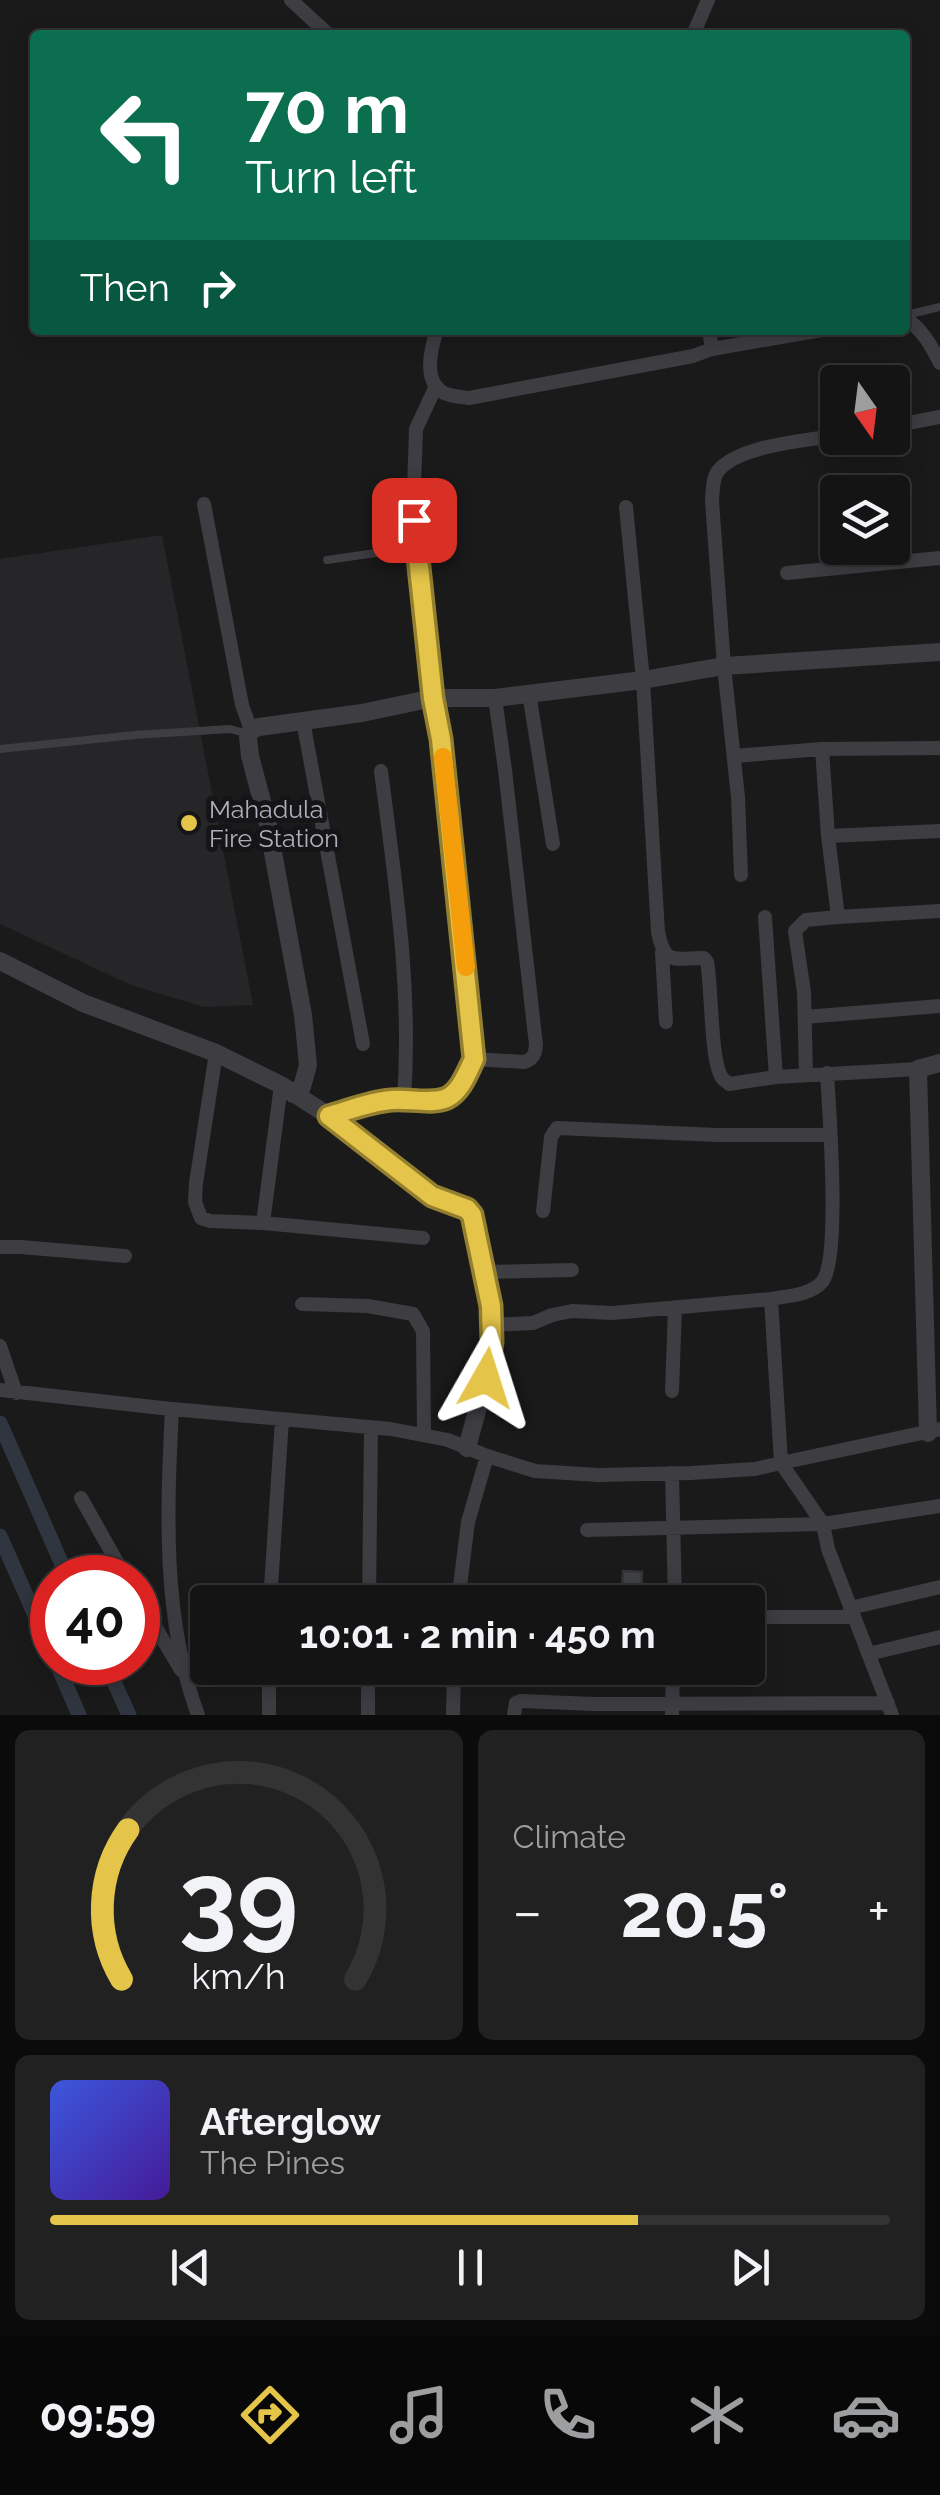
<!DOCTYPE html>
<meta charset="utf-8">
<style>
body{margin:0;font-family:Raleway,sans-serif;background:#212122;color:#f1f3f6;height:100vh;display:flex;flex-direction:column;font-size:38px;white-space:nowrap}
*{box-sizing:border-box;margin:0}
p{font-size:32px;color:#9d9ea0}
.icon{flex:none;width:55px;height:55px;fill:none;stroke:currentColor;stroke-width:2;stroke-linecap:round;stroke-linejoin:round}
.map{position:relative;height:1715px;overflow:hidden}
.sheet{display:flex;flex-direction:column;gap:15px;padding:15px;background:#0b0b0b;flex:1}
.sheet>*{flex:none}
.top-card{position:absolute;left:30px;top:30px;width:880px;height:305px;border-radius:10px;box-shadow:0 5px 25px #0003,0 0 0 2px #333334;background:#0b6e4f;color:#fff;overflow:hidden}
.needle{width:65px;rotate:166deg}
.tools{position:absolute;left:820px;top:365px;display:grid;gap:20px}
.tools a{display:grid;place-items:center;width:90px;height:90px;border-radius:10px;background:#141414;box-shadow:0 5px 25px #0003,0 0 0 2px #333334;font-size:50px}
.speed{position:absolute;left:30px;top:1555px;display:flex;gap:20px;font-size:50px;font-weight:700;text-align:center}
.speed>*{display:grid;place-content:center;width:130px;height:130px;border-radius:50%;background:#141414;box-shadow:0 5px 25px #0003,0 0 0 2px #333334;line-height:1}
.speed .limit{border:15px solid #d22;background:#fff;color:#111}
.pin{position:absolute;display:grid;place-items:center;width:85px;height:85px;color:#fff;margin:-42px;border-radius:20px;box-shadow:0 5px 15px #0006}
.me{position:absolute;width:110px;margin:-55px;rotate:6deg;stroke-linejoin:round;filter:drop-shadow(0 0 8px #0008)}
.turn{display:flex;align-items:center;gap:35px;height:210px;padding:0 50px;font-size:45px}
.turn .icon{width:130px;height:130px;stroke-width:2.5}
.turn b{display:block;font-size:70px;line-height:85px}
.then{display:flex;align-items:center;height:95px;padding:0 50px;background:#0003;gap:20px;font-size:38px}
.big{font-size:75px;font-weight:700;line-height:1.1}
.sheet .card{flex:1;display:flex;flex-direction:column;justify-content:center;gap:15px;min-width:0;padding:0 35px;border-radius:15px;background:#212122}
.sheet .dial{align-items:center;gap:0}
.dial svg{height:260px;overflow:visible;fill:none;stroke:#333334;stroke-width:7;stroke-linecap:round;text-anchor:middle}
.dial text{fill:#f1f3f6;stroke:none}
.song{display:flex;align-items:center;gap:30px}
.cover{width:120px;height:120px;border-radius:15px;background:linear-gradient(135deg,hsl(230 70% 55%),hsl(260 70% 35%))}
.played{height:10px;border-radius:5px;background:linear-gradient(90deg,#e4c449 70%,#333334 70%)}
.keys{display:flex;justify-content:space-around;direction:ltr}
.heat{display:flex;justify-content:space-between;align-items:center;font-size:55px;direction:ltr}
.sheet .tiles{flex:1;display:grid;gap:15px;grid-template-columns:1fr 1fr}
.card:last-child{grid-column:span 2}
.trip{position:absolute;left:190px;top:1585px;width:575px;height:100px;border-radius:10px;background:#141414;box-shadow:0 5px 25px #0003,0 0 0 2px #333334;font-weight:700;line-height:100px;text-align:center}
.tab-bar{display:flex;height:160px;justify-content:space-around;align-items:center;background:#080808;color:#9d9ea0}
.tab-bar .icon{width:70px;height:70px}
.tab-bar .selected{color:#e4c449}
.tab-bar b{font-size:45px;color:#f1f3f6}
.map>svg:first-child{display:block}
.built{fill:#262628}
.lines{fill:none;stroke-linecap:round;stroke-linejoin:round}
.canal{stroke:#30363f;stroke-width:15}
.building{fill:#414245;stroke:#343437;stroke-width:2.5}
.service{stroke:#3d3d42;stroke-width:8}
.minor{stroke:#3d3d42;stroke-width:14}
.tertiary{stroke:#3d3d42;stroke-width:18}
.route-casing{stroke:#947f2f;stroke-width:25}
.route{stroke:#e4c449;stroke-width:18}
.slow{stroke:#f59e0b;stroke-width:18}
.poi-dot{fill:#e4c449;stroke:#151416;stroke-width:4}
.labels{text-anchor:middle;stroke-width:10;stroke-linejoin:round;paint-order:stroke}
.poi-label{font-size:25px;fill:#adafba;stroke:#151416;text-anchor:start}
</style>
<div class="map">
<svg width="940" height="1715" viewBox="0 0 940 1715">
<rect width="100%" height="100%" fill="#1a1a1b"/>
<path class="built" d="M 162,535 L 253,1005 L 204,1007 L 131,985 L 0,924 L 0,559 Z"/>
<g class="lines">
<path class="canal" d="M 0,1423 L 68,1578
M 0,1536 L 52,1654
M 56,1662 L 79,1715
M 105,1662 L 129,1715"/>
</g>
<path class="building" d="M 623,1571 L 642,1572 L 641,1602 L 621,1602 Z"/>
<g class="lines">
<path class="service" d="M 906,315 L 940,307
M 327,560 L 417,547
M 0,749 L 135,735 L 230,729 L 241,732 L 247,737"/>
<path class="minor" d="M 291,0 L 329,35
M 693,35 L 708,0
M 905,318 C 922,329 931,345 940,363
M 437,330 C 431,348 422,381 444,393 C 450,396 461,397 469,398 L 693,356 L 712,349 L 822,330
M 709,330 L 712,349
M 892,426 L 940,417
M 204,504 L 242,705 L 251,730
M 626,507 L 643,680 L 658,932 C 665,966 673,958 704,958 L 707,962 C 712,985 710,1065 723,1079 C 725,1081 727,1082 729,1084 L 776,1077 L 918,1069
M 787,573 L 940,558
M 529,693 L 553,844
M 303,721 L 363,1044
M 822,749 L 828,836 L 838,917 L 940,911
M 734,756 L 822,749 L 940,748
M 381,771 C 395,880 412,988 404,1099
M 828,836 L 940,831
M 741,875 L 738,797 L 724,666 L 712,501 C 713,491 712,479 718,471 C 738,445 807,441 838,435
M 765,917 L 776,1077
M 662,952 L 666,1022
M 805,1017 L 940,1006
M 216,1053 L 196,1183 L 195,1202 L 201,1218 L 210,1221 L 263,1223 L 423,1238
M 474,1059 L 524,1062 C 533,1059 535,1055 536,1045 L 505,770 L 495,698
M 806,1074 L 804,992 L 795,931 L 806,920 L 838,917
M 329,1116 C 350,1110 369,1102 391,1100 C 408,1098 431,1105 447,1098 C 461,1091 467,1073 474,1059 L 441,739 L 433,698 L 413,520 L 416,429 L 436,386
M 543,1211 L 551,1137 L 557,1128 L 717,1135 L 830,1135
M 263,1223 L 281,1085
M 0,1247 L 21,1247 L 125,1256
M 482,1272 L 572,1270
M 771,1299 C 787,1296 811,1295 822,1282 C 841,1260 829,1108 827,1073
M 302,1304 L 368,1306 L 413,1314 L 423,1331 L 424,1435
M 491,1325 L 533,1323 L 552,1315 L 572,1311 L 612,1313 L 771,1299 L 781,1463 L 940,1429
M 0,1346 L 16,1393
M 0,1390 L 162,1408 L 391,1429 L 448,1440 L 487,1456 L 535,1471 L 598,1475 L 691,1473 L 755,1469 L 781,1463 L 823,1524 L 828,1549 L 892,1715
M 672,1391 L 675,1307
M 172,1409 C 167,1510 162,1618 198,1715
M 672,1473 L 675,1602
M 81,1498 L 126,1578
M 587,1530 L 823,1524 L 940,1506
M 138,1598 L 181,1670
M 270,1602 L 282,1419
M 369,1602 L 371,1427
M 458,1602 L 468,1522 L 487,1456
M 850,1608 L 940,1587
M 748,1617 L 854,1617
M 868,1654 L 940,1637
M 269,1668 L 269,1715
M 368,1715 L 368,1668
M 453,1715 L 454,1668
M 514,1715 L 516,1703 L 521,1701 L 594,1704 L 888,1703
M 672,1715 L 673,1668"/>
<path class="tertiary" d="M 0,961 L 83,1003 L 216,1053 L 281,1085 L 329,1116 L 432,1196 L 467,1209 L 472,1215 L 491,1306 L 492,1342 L 486,1377 L 467,1448
M 293,1094 L 302,1087 L 308,1065 L 303,1015 L 267,820 L 250,756 L 248,737 L 251,730 L 259,727 L 362,713 L 433,698 L 495,698 L 643,680 L 724,666 L 940,652
M 928,1433 L 918,1069 L 940,1063"/>
</g>
<g class="lines">
<defs>
<path id="route" d="M 414,520 L 433,698 L 441,739 L 474,1059 C 467,1073 461,1091 447,1098 C 431,1105 408,1098 391,1100 C 369,1102 350,1110 329,1116 L 432,1196 L 467,1209 L 472,1215 L 491,1306 L 492,1342 L 486,1378"/>
</defs>
<use href="#route" class="route-casing"/>
<use href="#route" class="route"/>
<path class="slow" d="M 443,757 L 466,967"/>
</g>
<circle class="poi-dot" cx="189" cy="823" r="10"/>
<g class="labels">
<g class="poi-label">
<text x="209" y="818">Mahadula<tspan x="209" dy="29">Fire Station</tspan></text>
</g>
</g>
</svg>
<div class="tools">
<a><svg class="needle" viewBox="-14 -14 28 28"><path d="M0-13l5 13h-10z" fill="#e53935"/><path d="M0 13l5-13h-10z" fill="#9d9ea0"/></svg></a>
<a><svg class="icon" aria-label="layers" viewBox="0 0 24 24"><path d="M12 4l9 5-9 5-9-5zM3 14l9 5 9-5"/></svg></a>
</div>
<div class="speed"><div class="limit">40</div></div>
<div class="pin" style="left:414px;top:520px;background:#d93025"><svg class="icon" aria-label="arrive" viewBox="0 0 24 24"><path d="M6 21V4h12l-3 4 3 4H6"/></svg></div>
<svg class="me" style="left:486px;top:1378px" viewBox="-20 -20 40 40"><path d="M0-17L14 15 0 8-14 15z" fill="#e4c449" stroke="#fff" stroke-width="4"/></svg>
<div class="trip">10:01 · 2 min · 450 m</div>
<div class="top-card">
<div class="turn"><svg class="icon" aria-label="left" viewBox="0 0 24 24"><path d="M17 20v-9H6M10 6l-5 5 5 5"/></svg><div><b>70 m</b>Turn left</div></div>
<div class="then">Then<svg class="icon" aria-label="right" viewBox="0 0 24 24"><path d="M7 20v-9h11M14 6l5 5-5 5"/></svg></div>
</div>
</div>
<section class="sheet">
<div class="tiles">
<div class="card dial"><svg viewBox="0 0 100 80">
<path d="M14 69A42 42 0 1 1 86 69"/>
<path d="M14 69A42 42 0 0 1 16 23" stroke="#e4c449"/>
<text x="50" y="56" font-size="32" font-weight="700">39</text>
<text x="50" y="72" font-size="11">km/h</text>
</svg></div>
<div class="card"><p>Climate</p>
<div class="heat"><a>−</a><b class="big">20.5°</b><a>+</a></div>
</div>
<div class="card">
<div class="song"><i class="cover"></i><div><b>Afterglow</b><p>The Pines</p></div></div>
<div class="played"></div>
<div class="keys"><svg class="icon" aria-label="previous" viewBox="0 0 24 24"><path d="M18 5L8 12l10 7zM5 5v14"/></svg><svg class="icon" aria-label="pause" viewBox="0 0 24 24"><path d="M8 5v14M16 5v14"/></svg><svg class="icon" aria-label="next" viewBox="0 0 24 24"><path d="M6 5l10 7-10 7zM19 5v14"/></svg></div>
</div>
</div>
</section>
<nav class="tab-bar">
<b>09:59</b>
<svg class="icon selected" aria-label="directions" viewBox="0 0 24 24"><path d="M12 3l9 9-9 9-9-9zM9 14v-3h6M13 9l2 2-2 2"/></svg>
<svg class="icon" aria-label="music" viewBox="0 0 24 24"><path d="M9 18V5l10-2v13"/><circle cx="6" cy="18" r="3"/><circle cx="16" cy="16" r="3"/></svg>
<svg class="icon" aria-label="phone" viewBox="0 0 24 24"><path d="M5 4h4l2 5-3 2q2 4 5 5l2-3 5 2v4C11 20 4 13 5 4z"/></svg>
<svg class="icon" aria-label="climate" viewBox="0 0 24 24"><path d="M12 3v18M4 7l16 10M4 17L20 7"/></svg>
<svg class="icon" aria-label="car" viewBox="0 0 24 24"><path d="M5 17H2v-5l4-1 3-4h7l3 4 3 1v5h-3M9 17h6M6 11h13"/><circle cx="7" cy="17" r="2"/><circle cx="17" cy="17" r="2"/></svg>
</nav>
